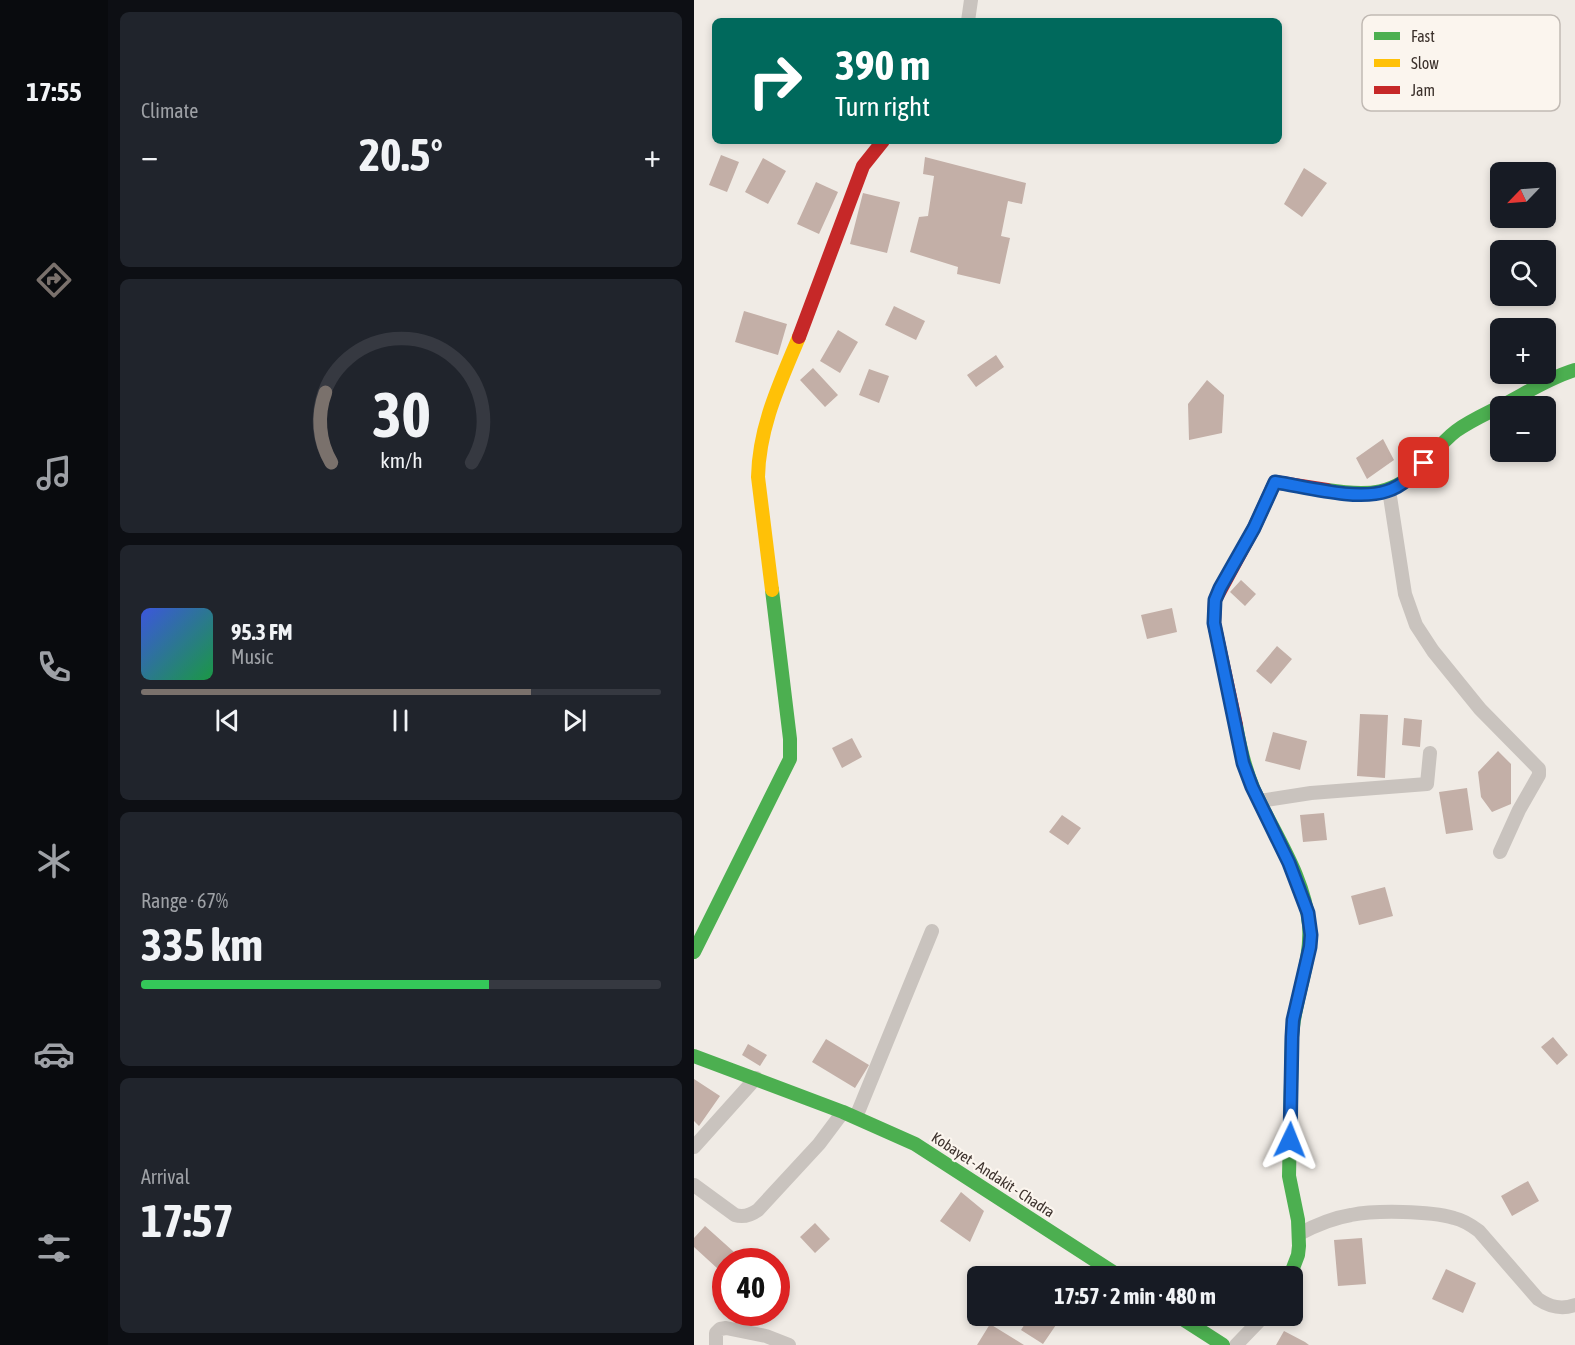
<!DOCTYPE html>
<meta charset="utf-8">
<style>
body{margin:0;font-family:"Asap Condensed",sans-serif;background:#20242c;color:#f1f3f6;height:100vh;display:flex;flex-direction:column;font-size:22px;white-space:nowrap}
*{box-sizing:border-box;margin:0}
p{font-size:20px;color:#9ea1a6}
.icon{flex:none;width:33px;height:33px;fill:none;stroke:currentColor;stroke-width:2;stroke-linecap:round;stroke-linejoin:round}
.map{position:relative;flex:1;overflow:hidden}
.panel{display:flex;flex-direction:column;gap:12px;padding:12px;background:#0d0f14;width:586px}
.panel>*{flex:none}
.hud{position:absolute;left:18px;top:18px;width:570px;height:126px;border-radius:9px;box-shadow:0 3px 9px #0003;background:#00695c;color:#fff;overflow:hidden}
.needle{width:39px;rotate:245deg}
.controls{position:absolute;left:796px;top:162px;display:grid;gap:12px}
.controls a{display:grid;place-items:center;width:66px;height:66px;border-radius:9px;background:#171b24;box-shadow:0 3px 9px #0003;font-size:30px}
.speed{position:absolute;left:18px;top:1248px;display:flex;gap:12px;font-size:30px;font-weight:700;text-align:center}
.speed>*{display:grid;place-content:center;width:78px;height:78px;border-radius:50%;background:#171b24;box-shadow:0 3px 9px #0003;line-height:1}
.speed .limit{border:9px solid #d22;background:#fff;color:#111}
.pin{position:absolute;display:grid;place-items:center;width:51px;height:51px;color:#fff;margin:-26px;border-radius:12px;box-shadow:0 3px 9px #0006}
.me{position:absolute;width:66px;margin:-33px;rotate:2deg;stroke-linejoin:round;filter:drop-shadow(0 0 4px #0008)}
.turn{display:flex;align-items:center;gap:21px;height:126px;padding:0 24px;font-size:27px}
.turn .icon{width:78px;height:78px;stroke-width:2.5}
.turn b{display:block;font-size:42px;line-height:51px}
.big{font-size:45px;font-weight:700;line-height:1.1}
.panel .tile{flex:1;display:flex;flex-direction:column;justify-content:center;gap:9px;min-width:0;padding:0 21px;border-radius:9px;background:#20242c}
.panel .dial{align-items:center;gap:0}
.dial svg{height:156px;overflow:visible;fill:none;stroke:#363941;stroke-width:7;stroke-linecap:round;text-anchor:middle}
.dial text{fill:#f1f3f6;stroke:none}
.song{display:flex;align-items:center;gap:18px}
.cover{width:72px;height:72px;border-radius:9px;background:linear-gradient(135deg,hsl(230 70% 55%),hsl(140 70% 35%))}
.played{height:6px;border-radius:3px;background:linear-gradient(90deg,#7a716c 75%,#363941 75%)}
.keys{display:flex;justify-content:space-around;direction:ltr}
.heat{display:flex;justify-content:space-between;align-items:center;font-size:33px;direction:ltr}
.charge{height:9px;border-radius:4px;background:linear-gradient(90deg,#34c759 67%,#363941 0)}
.trip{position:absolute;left:273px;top:1266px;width:336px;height:60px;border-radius:9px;background:#171b24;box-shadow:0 3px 9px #0003;font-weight:700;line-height:60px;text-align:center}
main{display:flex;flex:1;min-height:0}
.tab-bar{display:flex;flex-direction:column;width:108px;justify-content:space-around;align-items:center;background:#090b0e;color:#9ea1a6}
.tab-bar .icon{width:42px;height:42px}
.tab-bar .current{color:#7a716c}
.tab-bar b{font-size:27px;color:#f1f3f6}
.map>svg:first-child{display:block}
.building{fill:#c3afa7}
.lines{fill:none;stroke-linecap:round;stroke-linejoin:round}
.street{stroke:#c9c3be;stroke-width:14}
.fast{stroke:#4caf50;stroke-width:14}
.slow{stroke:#ffc107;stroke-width:14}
.jam{stroke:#c62828;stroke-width:14}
.route-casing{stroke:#114b97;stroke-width:15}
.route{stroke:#1a73e8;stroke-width:10}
.labels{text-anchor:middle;stroke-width:4.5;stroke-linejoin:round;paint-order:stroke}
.street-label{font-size:15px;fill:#3b302b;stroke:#fbf5ee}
.key{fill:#fbf5ee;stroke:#c1bab4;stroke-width:1.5}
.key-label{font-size:16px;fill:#3b302b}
</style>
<main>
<nav class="tab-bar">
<b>17:55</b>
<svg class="icon current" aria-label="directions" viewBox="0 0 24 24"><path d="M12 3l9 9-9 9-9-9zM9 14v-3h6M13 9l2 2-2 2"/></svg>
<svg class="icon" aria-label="music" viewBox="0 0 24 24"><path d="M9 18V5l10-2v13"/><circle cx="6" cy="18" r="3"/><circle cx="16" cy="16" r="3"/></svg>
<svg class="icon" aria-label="phone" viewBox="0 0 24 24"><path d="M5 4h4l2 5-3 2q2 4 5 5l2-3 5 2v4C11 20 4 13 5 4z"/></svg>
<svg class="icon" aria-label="climate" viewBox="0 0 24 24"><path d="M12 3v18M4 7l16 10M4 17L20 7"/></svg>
<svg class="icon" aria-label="car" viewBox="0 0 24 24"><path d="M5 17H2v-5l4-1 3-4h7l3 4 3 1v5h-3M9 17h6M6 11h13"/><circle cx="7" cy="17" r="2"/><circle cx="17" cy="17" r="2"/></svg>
<svg class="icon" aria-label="filters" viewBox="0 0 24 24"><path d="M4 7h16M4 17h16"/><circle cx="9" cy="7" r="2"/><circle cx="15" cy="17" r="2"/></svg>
</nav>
<section class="panel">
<div class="tile"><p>Climate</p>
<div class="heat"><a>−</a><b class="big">20.5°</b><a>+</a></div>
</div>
<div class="tile dial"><svg viewBox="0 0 100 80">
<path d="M14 69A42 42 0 1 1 86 69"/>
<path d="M14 69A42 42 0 0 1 11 33" stroke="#7a716c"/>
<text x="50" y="56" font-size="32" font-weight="700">30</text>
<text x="50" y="72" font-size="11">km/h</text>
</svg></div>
<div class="tile">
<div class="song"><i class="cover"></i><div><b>95.3 FM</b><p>Music</p></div></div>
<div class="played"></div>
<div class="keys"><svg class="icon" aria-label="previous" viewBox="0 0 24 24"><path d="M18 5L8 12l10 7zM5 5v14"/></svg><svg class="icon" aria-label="pause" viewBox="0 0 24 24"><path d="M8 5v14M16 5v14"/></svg><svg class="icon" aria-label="next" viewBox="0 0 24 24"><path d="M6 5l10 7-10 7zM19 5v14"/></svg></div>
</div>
<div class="tile"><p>Range · 67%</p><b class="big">335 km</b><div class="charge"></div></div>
<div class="tile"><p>Arrival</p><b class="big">17:57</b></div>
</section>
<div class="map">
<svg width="881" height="1345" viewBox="0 0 881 1345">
<rect width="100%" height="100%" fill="#f0ebe5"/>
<path class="building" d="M 27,155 L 45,162 L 33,192 L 15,185 Z
M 231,157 L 332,183 L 328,204 L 314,201 L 307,236 L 316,238 L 306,284 L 263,274 L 264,267 L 216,252 L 225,217 L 234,216 L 240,176 L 229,174 Z
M 69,158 L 92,171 L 74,204 L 51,192 Z
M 610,168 L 633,183 L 608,217 L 590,204 Z
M 122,182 L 144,192 L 125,234 L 103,224 Z
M 169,193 L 206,202 L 193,253 L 156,244 Z
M 200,306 L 231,321 L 222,340 L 191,325 Z
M 50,311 L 93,324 L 84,355 L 41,342 Z
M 144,330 L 164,342 L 146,373 L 126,361 Z
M 302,355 L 310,367 L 282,387 L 273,375 Z
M 119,368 L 144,395 L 131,407 L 106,380 Z
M 175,369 L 195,376 L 185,403 L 165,395 Z
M 513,380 L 530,395 L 528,433 L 495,440 L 494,404 Z
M 689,439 L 700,460 L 673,479 L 662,458 Z
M 547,580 L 562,594 L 551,606 L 536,592 Z
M 478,608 L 483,632 L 453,639 L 447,615 Z
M 583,646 L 598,659 L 577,684 L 562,671 Z
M 666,714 L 694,715 L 691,778 L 663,776 Z
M 710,718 L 728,720 L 726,747 L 708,745 Z
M 579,732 L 613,741 L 606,770 L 571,761 Z
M 158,738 L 168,757 L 148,768 L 138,748 Z
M 804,751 L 817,764 L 817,804 L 798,812 L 787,797 L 784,772 Z
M 773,788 L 779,830 L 752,834 L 745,792 Z
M 630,813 L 633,840 L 609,842 L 606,815 Z
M 368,815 L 387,828 L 374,845 L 355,832 Z
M 691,887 L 699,916 L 665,925 L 657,896 Z
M 859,1037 L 874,1055 L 863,1065 L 847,1047 Z
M 132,1039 L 175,1065 L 161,1088 L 118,1062 Z
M 54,1044 L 73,1055 L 66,1066 L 48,1055 Z
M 0,1079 L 26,1096 L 5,1126 L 0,1121 Z
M 834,1181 L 845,1201 L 818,1216 L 807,1196 Z
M 267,1192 L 290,1211 L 276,1242 L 246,1221 Z
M 121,1223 L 136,1239 L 121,1253 L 106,1237 Z
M 11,1226 L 40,1252 L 24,1269 L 0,1247 L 0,1238 Z
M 668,1238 L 672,1284 L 644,1286 L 640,1240 Z
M 752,1269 L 782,1283 L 769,1313 L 738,1299 Z
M 336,1316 L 353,1316 L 364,1322 L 349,1344 L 327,1330 Z
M 296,1324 L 330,1345 L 283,1345 Z
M 590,1331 L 611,1342 L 615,1345 L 582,1345 Z"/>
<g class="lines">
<path class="street" d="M 274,21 L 277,0
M 695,490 L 711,594 L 722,625 L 739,651 L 786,709 L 845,769 L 845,775 L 825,810 L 806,852
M 566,801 L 617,793 L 733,784 L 736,753
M 162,1117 L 238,931
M 0,1147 L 62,1078
M 0,1185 L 41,1215 C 50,1218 57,1215 64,1210 L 125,1144 L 149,1112
M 605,1234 C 622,1225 638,1218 657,1215 C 682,1210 736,1211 760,1218 C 769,1220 777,1225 785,1231 L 844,1299 C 856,1307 867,1310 881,1305
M 22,1345 L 22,1333 L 26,1329 L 32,1328 L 72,1336 L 95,1345
M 542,1345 L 570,1316"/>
<path class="fast" d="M 633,490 C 674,496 701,496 730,464 C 740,453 750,440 762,431 C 777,420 794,413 811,404 C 834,392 855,378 881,370
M 542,725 C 546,748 551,769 560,790 C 580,834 611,877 615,925 C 618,963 600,999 598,1037 L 595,1176 L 604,1220 L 605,1246 L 604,1255 L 596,1276
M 0,952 L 96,759 L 96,739 L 78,590
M 0,1056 L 149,1112 L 221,1144 L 425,1276
M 484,1316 L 529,1345"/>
<path class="slow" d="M 78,590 L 64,477 C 65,426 86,383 105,337"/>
<path class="jam" d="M 105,337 L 169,166 L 189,141
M 542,725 L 520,623 L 521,600 L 560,528 L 581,482 L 633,490"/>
</g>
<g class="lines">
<defs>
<path id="route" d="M 596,1140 L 598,1037 L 599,1020 L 616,947 L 617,935 L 614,913 L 595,863 L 558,787 L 549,763 L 520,623 L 521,600 L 526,588 L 560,528 L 581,482 C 613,487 663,501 693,491 C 709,486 720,474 730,463"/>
</defs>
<use href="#route" class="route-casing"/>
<use href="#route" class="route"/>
</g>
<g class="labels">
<g class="street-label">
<text transform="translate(299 1175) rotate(33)" y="5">Kobayet - Andakit - Chadra</text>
</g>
</g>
<rect x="668" y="15" width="198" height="96" rx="9" class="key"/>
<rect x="680" y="32" width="26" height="8" fill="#4caf50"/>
<rect x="680" y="59" width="26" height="8" fill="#ffc107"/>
<rect x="680" y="86" width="26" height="8" fill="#c62828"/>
<g class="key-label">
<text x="717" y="42">Fast</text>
<text x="717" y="69">Slow</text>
<text x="717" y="96">Jam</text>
</g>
</svg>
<div class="controls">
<a><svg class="needle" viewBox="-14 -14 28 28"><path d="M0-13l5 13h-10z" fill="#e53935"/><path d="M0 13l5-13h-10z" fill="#9ea1a6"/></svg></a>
<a><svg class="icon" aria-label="search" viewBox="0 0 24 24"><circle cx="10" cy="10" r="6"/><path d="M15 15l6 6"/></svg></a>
<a>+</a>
<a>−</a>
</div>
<div class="speed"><div class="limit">40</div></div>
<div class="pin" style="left:730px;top:463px;background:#d93025"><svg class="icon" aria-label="arrive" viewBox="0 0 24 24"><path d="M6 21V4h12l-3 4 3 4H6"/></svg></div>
<svg class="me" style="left:596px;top:1140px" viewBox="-20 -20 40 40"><path d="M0-17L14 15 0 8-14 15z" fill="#1a73e8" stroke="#fff" stroke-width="4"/></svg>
<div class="trip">17:57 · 2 min · 480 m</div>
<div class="hud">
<div class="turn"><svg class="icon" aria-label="right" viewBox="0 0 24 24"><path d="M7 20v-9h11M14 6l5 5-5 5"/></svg><div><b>390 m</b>Turn right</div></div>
</div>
</div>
</main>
